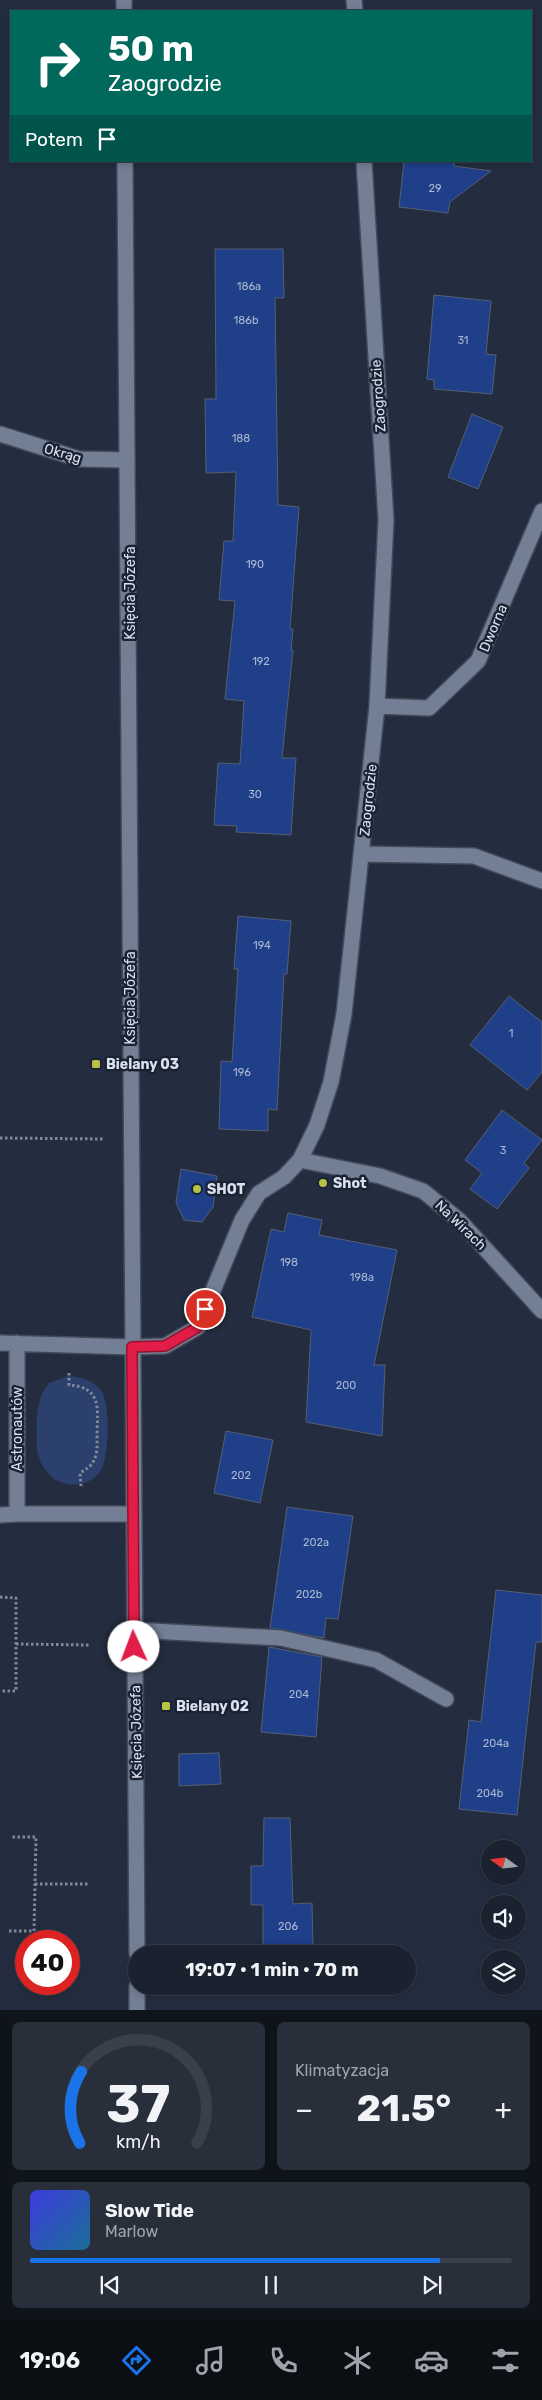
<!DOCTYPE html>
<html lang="pl">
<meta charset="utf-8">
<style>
body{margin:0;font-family:Rubik,sans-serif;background:#282f3b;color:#f1f3f6;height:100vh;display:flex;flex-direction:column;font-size:19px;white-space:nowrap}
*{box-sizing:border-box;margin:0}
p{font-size:16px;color:#a0a4aa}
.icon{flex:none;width:28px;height:28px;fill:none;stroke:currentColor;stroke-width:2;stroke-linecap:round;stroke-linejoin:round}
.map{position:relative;height:2010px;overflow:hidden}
.panel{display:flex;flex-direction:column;gap:12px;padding:12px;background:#0f131a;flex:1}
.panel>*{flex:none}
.guide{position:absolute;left:10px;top:10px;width:522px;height:152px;border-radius:0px;box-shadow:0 2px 8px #0003,0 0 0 1px #393f4b;background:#00695c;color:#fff;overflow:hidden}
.needle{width:32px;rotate:285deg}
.controls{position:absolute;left:481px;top:1840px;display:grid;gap:10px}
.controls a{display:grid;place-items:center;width:45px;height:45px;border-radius:50%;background:#1b222f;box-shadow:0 2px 8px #0003,0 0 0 1px #393f4b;font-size:25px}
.speed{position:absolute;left:15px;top:1930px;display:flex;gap:10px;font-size:25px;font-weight:700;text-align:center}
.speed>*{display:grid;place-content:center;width:65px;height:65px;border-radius:50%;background:#1b222f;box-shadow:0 2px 8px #0003,0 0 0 1px #393f4b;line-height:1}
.speed .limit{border:8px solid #d22;background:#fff;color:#111}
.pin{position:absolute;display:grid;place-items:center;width:42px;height:42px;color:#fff;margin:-21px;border:2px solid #fff;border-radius:50%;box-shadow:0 1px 5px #0007}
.me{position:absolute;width:55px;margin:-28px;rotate:358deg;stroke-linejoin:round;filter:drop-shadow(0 0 4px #0008)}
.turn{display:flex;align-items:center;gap:18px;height:105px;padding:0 15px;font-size:22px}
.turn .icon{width:65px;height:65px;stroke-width:2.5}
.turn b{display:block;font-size:35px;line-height:42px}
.then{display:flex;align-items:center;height:48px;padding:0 15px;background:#0003;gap:10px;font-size:19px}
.big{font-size:38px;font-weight:700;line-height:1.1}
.panel .widget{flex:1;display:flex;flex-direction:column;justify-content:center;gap:8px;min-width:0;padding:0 18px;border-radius:8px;background:#282f3b}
.panel .dial{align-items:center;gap:0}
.dial svg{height:130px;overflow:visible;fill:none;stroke:#393f4b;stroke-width:7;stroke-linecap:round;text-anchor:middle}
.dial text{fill:#f1f3f6;stroke:none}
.song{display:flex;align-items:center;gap:15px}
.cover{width:60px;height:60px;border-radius:8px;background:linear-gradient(135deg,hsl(240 70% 55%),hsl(200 70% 35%))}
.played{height:5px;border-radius:2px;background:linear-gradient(90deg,#1a73e8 85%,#393f4b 85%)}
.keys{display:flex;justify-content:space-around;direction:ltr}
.heat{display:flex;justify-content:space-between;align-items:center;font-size:28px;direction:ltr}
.panel .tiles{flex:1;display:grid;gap:12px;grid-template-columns:1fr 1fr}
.widget:last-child{grid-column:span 2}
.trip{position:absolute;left:128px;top:1945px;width:288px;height:50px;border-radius:25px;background:#1b222f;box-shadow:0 2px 8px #0003,0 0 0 1px #393f4b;font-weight:700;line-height:50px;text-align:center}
.menu{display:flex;height:80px;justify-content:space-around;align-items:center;background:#0b0e13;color:#a0a4aa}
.menu .icon{width:35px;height:35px}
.menu .on{color:#1a73e8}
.menu b{font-size:22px;color:#f1f3f6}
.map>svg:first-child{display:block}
.green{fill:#2b406c}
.building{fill:#1f3f89;stroke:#555f74}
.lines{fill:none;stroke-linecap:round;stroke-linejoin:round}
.lane-casing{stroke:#424a59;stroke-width:18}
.street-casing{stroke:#424a59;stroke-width:18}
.secondary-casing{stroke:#424a59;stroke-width:18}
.path{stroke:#828a98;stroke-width:3;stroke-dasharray:2.5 2.5;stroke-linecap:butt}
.lane{stroke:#737f94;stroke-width:15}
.street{stroke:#737f94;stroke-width:15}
.secondary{stroke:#737f94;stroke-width:15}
.route-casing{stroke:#92132f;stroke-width:12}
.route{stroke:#e11d48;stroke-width:9}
.poi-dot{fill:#b6c148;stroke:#1a2334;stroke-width:2}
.labels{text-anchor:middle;stroke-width:5;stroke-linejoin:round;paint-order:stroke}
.number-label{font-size:11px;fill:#abb8d3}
.street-label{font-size:14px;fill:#dae0ec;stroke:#1a2334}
.poi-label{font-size:14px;font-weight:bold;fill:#dae0ec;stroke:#1a2334;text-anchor:start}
</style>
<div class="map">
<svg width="542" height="2010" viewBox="0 0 542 2010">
<rect width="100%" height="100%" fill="#242d3f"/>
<path class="green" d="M 69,1376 C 80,1377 92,1380 100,1389 C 111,1402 109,1453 102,1468 C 94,1486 68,1489 53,1478 C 44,1470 36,1457 37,1445 C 37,1422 34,1402 49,1383 Z"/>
<path class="building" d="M 404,161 L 454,161 L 454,166 L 491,171 L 450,202 L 448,213 L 399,207 Z
M 215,249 L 283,249 L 284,298 L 275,298 L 278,505 L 299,507 L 290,629 L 293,629 L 291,650 L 293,650 L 282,758 L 296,758 L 291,835 L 236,832 L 237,826 L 214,825 L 218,763 L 240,764 L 244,701 L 225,699 L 235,601 L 219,600 L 224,541 L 233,541 L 236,472 L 206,473 L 205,399 L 216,399 Z
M 434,295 L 491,301 L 486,354 L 496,355 L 492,394 L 434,389 L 434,380 L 427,379 Z
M 472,414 L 503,427 L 478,489 L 448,477 Z
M 238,916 L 291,921 L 287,974 L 284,974 L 277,1110 L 268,1109 L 268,1131 L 219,1129 L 221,1061 L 232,1062 L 238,969 L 234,969 Z
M 509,996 L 542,1022 L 542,1072 L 527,1090 L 470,1045 Z
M 502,1110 L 542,1140 L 524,1163 L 529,1168 L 497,1209 L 470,1189 L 482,1173 L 465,1160 Z
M 181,1169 L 217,1176 L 213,1207 L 202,1222 L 184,1220 L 176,1203 Z
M 288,1213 L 322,1220 L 319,1235 L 397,1250 L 374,1365 L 385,1365 L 382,1436 L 306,1422 L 311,1330 L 252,1317 L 271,1229 L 284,1232 Z
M 226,1431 L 273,1440 L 260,1503 L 214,1493 Z
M 287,1507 L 353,1516 L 338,1619 L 326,1618 L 324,1638 L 270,1628 Z
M 496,1590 L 542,1595 L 542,1642 L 536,1642 L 517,1815 L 459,1809 L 469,1720 L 481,1722 Z
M 269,1647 L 322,1657 L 316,1737 L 261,1732 Z
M 219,1753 L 221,1784 L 179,1786 L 179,1754 Z
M 264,1818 L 290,1818 L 293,1904 L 312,1903 L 313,1947 L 263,1947 L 263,1905 L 251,1905 L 251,1866 L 263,1866 Z"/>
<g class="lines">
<defs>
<path id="lane" d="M 134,1630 L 281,1638 L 376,1660 L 446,1699"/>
<path id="street" d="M 354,0 L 355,11
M 0,434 L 79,459 L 127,460
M 377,706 L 429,708 L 478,661 L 542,511
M 362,854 L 474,856 L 542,881
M 300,1160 L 380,1176 L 423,1191 L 459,1220 L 542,1311
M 0,1343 L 133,1347 L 165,1346 L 198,1327 L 242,1220 L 259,1193 L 284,1177 L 300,1160 L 317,1125 L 331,1082 L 344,1014 L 377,706 L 386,520 L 364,161
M 17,1343 L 17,1514 L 134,1514
M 0,1515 L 17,1514"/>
<path id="secondary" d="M 124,0 L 124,11
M 125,161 L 137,1954
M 137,2010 L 137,1986"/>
</defs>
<use href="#lane" class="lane-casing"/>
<use href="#street" class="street-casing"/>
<use href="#secondary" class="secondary-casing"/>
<path class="path" d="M 0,1138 L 103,1139
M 69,1373 L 69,1385 C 101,1387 98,1408 97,1433 C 97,1441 98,1453 94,1460 C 92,1466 86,1469 80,1473 L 81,1486
M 0,1597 L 16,1598 L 16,1691 L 0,1691
M 16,1644 L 90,1645
M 35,1884 L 90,1884
M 9,1931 L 34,1931 L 36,1837 L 10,1837"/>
<use href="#lane" class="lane"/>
<use href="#street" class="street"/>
<use href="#secondary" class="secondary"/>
</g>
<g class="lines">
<defs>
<path id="route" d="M 134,1647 L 132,1347 L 165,1346 L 198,1327 L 205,1309"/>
</defs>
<use href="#route" class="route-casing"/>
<use href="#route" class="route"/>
</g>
<g class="poi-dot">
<rect x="91" y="1059" width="10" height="10" rx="2.5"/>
<circle cx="323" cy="1183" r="5"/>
<circle cx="197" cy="1189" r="5"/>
<rect x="161" y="1701" width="10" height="10" rx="2.5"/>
</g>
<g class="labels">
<g class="number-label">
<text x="435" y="192">29</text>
<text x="249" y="290">186a</text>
<text x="246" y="324">186b</text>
<text x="463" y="344">31</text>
<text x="241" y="442">188</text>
<text x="255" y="568">190</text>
<text x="261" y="665">192</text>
<text x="255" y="798">30</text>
<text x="262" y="949">194</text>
<text x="511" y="1037">1</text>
<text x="242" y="1076">196</text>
<text x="503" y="1154">3</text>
<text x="289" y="1266">198</text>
<text x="362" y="1281">198a</text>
<text x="346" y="1389">200</text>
<text x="241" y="1479">202</text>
<text x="316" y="1546">202a</text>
<text x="309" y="1598">202b</text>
<text x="299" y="1698">204</text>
<text x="496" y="1747">204a</text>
<text x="490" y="1797">204b</text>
<text x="288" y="1930">206</text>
</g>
<g class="street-label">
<text transform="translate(378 396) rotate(-94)" y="5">Zaogrodzie</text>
<text transform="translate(63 453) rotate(16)" y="5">Okrąg</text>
<text transform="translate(130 593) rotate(-90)" y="5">Księcia Józefa</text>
<text transform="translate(493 628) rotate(-67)" y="5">Dworna</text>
<text transform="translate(368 800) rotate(-84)" y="5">Zaogrodzie</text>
<text transform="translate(130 998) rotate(-90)" y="5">Księcia Józefa</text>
<text transform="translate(461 1225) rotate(44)" y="5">Na Wirach</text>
<text transform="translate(17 1429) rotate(-90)" y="5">Astronautów</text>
<text transform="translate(136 1732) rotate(-91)" y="5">Księcia Józefa</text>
</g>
<g class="poi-label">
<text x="106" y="1069">Bielany 03</text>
<text x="333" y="1188">Shot</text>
<text x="207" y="1194">SHOT</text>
<text x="176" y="1711">Bielany 02</text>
</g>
</g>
</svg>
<div class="controls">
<a><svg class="needle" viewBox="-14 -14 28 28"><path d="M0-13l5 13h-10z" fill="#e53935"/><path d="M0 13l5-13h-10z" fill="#a0a4aa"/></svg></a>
<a><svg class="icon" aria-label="sound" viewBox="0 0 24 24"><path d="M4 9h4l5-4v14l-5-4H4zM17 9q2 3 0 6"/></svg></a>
<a><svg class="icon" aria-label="layers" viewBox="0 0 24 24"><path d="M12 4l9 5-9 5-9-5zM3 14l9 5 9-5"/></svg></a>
</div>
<div class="speed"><div class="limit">40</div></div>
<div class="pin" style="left:205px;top:1309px;background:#d93025"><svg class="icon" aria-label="arrive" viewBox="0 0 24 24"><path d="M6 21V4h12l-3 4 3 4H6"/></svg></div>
<svg class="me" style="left:134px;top:1647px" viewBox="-20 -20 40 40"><circle r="19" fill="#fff"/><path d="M0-13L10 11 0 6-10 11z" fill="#e11d48"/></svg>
<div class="trip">19:07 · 1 min · 70 m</div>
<div class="guide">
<div class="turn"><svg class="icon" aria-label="right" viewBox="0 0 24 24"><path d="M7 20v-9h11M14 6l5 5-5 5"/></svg><div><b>50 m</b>Zaogrodzie</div></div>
<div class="then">Potem<svg class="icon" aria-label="arrive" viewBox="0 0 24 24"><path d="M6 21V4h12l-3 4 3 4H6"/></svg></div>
</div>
</div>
<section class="panel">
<div class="tiles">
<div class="widget dial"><svg viewBox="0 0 100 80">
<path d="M14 69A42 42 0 1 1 86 69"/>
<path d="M14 69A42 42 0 0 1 15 25" stroke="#1a73e8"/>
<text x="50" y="56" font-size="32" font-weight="700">37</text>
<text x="50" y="72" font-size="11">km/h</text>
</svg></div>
<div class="widget"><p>Klimatyzacja</p>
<div class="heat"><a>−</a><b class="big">21.5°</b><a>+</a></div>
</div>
<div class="widget">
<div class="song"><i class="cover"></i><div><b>Slow Tide</b><p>Marlow</p></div></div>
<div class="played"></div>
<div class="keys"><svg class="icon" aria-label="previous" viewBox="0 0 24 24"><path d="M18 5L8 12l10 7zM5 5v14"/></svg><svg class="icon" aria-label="pause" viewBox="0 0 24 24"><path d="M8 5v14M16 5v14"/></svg><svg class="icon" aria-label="next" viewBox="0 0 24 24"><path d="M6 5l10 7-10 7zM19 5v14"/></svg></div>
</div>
</div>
</section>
<nav class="menu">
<b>19:06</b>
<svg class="icon on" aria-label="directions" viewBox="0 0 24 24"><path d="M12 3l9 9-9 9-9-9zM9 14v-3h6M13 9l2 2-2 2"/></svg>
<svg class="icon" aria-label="music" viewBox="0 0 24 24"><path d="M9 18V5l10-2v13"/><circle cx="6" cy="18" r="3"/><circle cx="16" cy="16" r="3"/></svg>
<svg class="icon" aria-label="phone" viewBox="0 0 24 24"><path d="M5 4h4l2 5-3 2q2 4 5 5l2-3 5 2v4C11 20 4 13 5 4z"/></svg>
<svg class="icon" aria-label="climate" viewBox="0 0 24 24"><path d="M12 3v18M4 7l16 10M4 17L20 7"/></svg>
<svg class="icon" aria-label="car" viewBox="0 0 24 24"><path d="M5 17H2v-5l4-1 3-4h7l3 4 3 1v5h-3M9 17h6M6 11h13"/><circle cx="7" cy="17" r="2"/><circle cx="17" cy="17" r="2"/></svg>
<svg class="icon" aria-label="filters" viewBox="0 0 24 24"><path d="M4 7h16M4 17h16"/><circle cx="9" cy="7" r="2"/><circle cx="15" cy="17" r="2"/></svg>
</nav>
